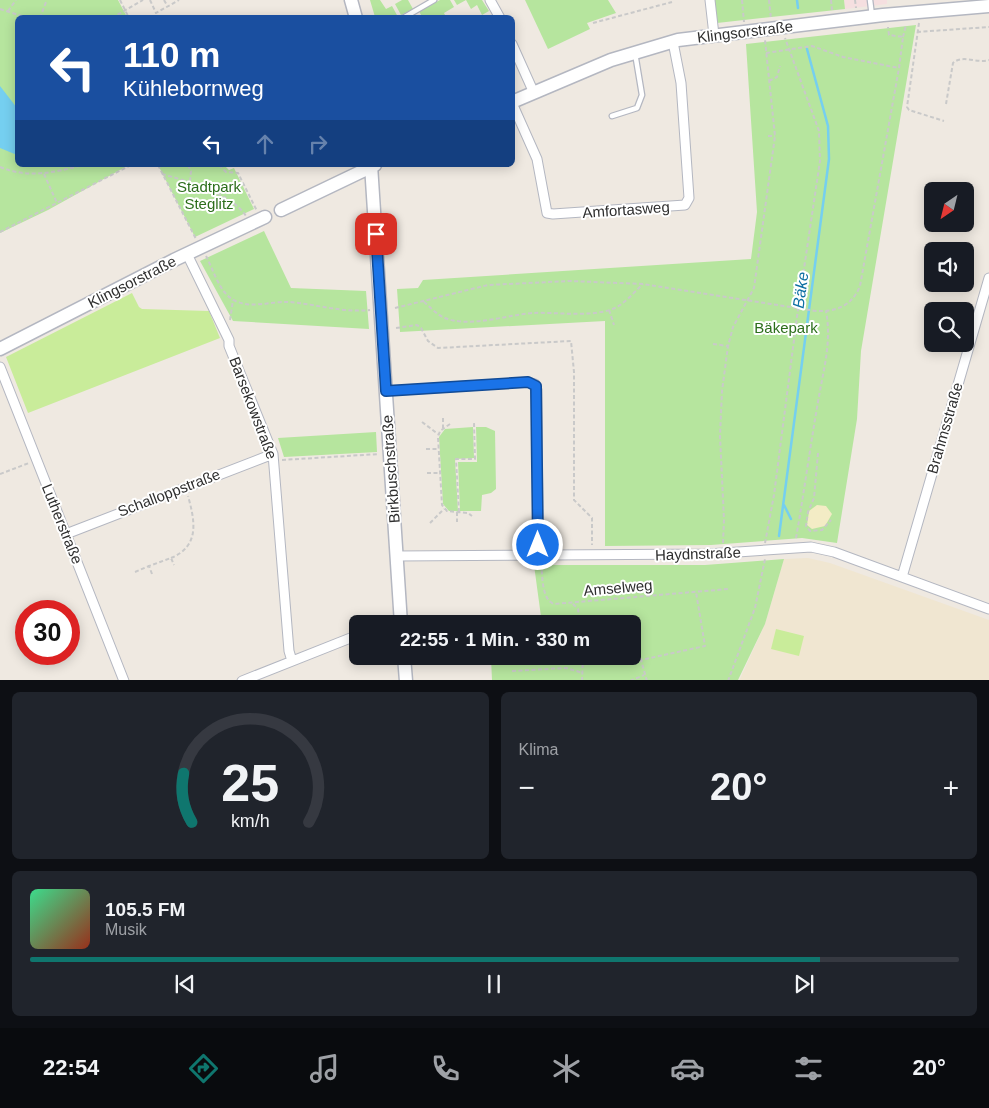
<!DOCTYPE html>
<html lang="de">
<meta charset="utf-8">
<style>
body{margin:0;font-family:Arial,sans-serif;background:#20242c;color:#f1f3f6;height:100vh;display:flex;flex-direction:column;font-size:19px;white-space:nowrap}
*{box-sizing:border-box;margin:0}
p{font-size:16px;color:#9ea1a6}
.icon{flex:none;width:28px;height:28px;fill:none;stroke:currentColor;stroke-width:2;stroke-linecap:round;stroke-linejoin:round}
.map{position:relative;height:680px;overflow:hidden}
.drawer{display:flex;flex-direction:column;gap:12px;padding:12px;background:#0d0f14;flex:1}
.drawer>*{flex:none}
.banner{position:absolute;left:15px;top:15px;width:500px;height:152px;border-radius:8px;box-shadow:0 2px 12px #0003;background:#1a4fa0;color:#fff;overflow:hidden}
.needle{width:32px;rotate:215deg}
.fabs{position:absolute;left:924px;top:182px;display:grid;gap:10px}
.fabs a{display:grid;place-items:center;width:50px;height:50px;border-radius:8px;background:#171b24;box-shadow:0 2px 12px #0003;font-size:25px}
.speed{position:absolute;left:15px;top:600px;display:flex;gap:10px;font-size:25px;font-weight:700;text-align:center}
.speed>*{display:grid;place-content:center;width:65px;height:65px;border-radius:50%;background:#171b24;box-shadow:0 2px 12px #0003;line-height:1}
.speed .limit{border:8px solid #d22;background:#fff;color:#111}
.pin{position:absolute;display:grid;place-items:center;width:42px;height:42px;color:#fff;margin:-21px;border-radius:10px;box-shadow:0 2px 8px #0006}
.me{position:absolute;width:55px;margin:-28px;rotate:0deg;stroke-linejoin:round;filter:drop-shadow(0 0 4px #0008)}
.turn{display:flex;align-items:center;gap:18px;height:105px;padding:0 25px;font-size:22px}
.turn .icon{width:65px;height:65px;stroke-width:2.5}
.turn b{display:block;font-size:35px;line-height:42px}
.lanes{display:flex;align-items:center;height:48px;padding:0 25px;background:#0003;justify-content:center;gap:25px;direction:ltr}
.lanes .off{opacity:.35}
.big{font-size:38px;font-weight:700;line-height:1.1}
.drawer .widget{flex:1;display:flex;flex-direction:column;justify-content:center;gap:8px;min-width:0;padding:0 18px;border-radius:8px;background:#20242c}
.drawer .dial{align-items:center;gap:0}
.dial svg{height:130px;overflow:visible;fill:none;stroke:#363941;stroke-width:7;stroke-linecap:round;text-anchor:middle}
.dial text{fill:#f1f3f6;stroke:none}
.song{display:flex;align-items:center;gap:15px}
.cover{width:60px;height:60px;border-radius:8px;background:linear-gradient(135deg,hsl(150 70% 55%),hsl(10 70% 35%))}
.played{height:5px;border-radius:2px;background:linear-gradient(90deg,#0f766e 85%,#363941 85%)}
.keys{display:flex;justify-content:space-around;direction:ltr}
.heat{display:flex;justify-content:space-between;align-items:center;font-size:28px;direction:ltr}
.drawer .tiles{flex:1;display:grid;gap:12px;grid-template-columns:1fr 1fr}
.widget:last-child{grid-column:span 2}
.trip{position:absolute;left:349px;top:615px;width:292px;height:50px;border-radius:8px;background:#171b24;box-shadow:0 2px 12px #0003;font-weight:700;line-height:50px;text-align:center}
.dock{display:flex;height:80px;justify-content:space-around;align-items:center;background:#090b0e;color:#9ea1a6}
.dock .icon{width:35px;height:35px}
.dock .selected{color:#0f766e}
.dock b{font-size:22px;color:#f1f3f6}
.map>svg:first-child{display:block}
.education{fill:#f0e6d1}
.medical{fill:#f5dfe0}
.green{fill:#b6e59e}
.sand{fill:#f3ecc5}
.pitch{fill:#c9ec9a}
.water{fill:#75cff0}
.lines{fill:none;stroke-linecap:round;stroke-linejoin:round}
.stream{stroke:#75cff0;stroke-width:2.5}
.lane-casing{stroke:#b4b7c1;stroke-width:7}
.street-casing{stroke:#b4b7c1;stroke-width:11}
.secondary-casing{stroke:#b4b7c1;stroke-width:15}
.path{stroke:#c9c9c9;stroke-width:2;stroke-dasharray:4 2.5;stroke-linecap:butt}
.lane{stroke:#fff;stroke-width:4.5}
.street{stroke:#fff;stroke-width:9}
.secondary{stroke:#fff;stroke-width:12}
.route-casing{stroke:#114b97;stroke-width:12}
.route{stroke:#1a73e8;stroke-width:9}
.labels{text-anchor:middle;stroke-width:4;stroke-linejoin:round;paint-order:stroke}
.street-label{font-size:15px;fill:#2e2e2e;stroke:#fff}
.park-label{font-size:15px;fill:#2c6e1b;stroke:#fff}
.water-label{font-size:16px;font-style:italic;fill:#0d6fa3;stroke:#fff}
</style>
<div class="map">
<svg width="989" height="681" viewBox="0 0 989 681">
<rect width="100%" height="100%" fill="#efe9e1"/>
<path class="education" d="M 808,558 L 830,563 L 989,620 L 989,680 L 739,681 L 765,624 L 784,559 Z"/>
<path class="medical" d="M 844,0 L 887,0 L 887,4 L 845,9 Z"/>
<path class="green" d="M 0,0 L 118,0 L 127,17 L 18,18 L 18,165 L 129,165 L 48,210 L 0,233 Z
M 370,0 L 380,0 L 386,9 L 392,6 L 398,17 L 375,17 Z
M 402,0 L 408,0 L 413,9 L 401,15 L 395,4 Z
M 440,0 L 450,0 L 454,7 L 444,13 L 446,17 L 422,17 L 419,11 Z
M 454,0 L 482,0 L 489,11 L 482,15 L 477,5 L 471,9 L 466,0 L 457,5 Z
M 525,0 L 608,0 L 616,13 L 587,23 L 590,29 L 548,49 Z
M 714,0 L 844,0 L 845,9 L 717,23 Z
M 916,25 L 861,351 L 857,419 L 837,543 L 802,538 L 711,545 L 605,546 L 605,321 L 400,332 L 397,289 L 418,288 L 423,280 L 751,259 L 757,212 L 746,44 Z
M 158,165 L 224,165 L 229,170 L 234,168 L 254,209 L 195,237 Z
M 264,231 L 291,288 L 366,291 L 369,329 L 233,321 L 200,261 Z
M 473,427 L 474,458 L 455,459 L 458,511 L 449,511 L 443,504 L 439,437 L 445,429 Z
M 476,427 L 486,427 L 495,431 L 496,489 L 491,493 L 482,495 L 481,511 L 460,511 L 458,462 L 477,462 Z
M 376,432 L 377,452 L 284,457 L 278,438 Z
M 784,559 L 765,624 L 738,680 L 492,680 L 491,658 L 499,656 L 632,656 L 632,624 L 542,624 L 534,565 L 705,565 Z"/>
<path class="sand" d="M 817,505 L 826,506 L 832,514 L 825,526 L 812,529 L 807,525 L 809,511 Z"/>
<path class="pitch" d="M 132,293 L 139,307 L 142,309 L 209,311 L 220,338 L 28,413 L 6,357 Z
M 776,629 L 804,636 L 799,656 L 771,649 Z"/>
<path class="water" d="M 0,86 L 17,108 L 17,155 L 0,148 Z"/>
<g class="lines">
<path class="stream" d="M 797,0 L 798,8
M 784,505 L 791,519
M 779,536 L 829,159 L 828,126 L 807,49"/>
<defs>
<path id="lane" d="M 870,0 L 872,16
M 403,18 L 434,0
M 612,116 L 637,108 L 642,95 L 635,53"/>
<path id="street" d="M 490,0 L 500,18
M 710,0 L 714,35
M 512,44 L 534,93
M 512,103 L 537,159 L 547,213 L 553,214 L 685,205 L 689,198 L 681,83 L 673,42
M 187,254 L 229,340 L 229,346 L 273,454 L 289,651 L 292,661
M 0,367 L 124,681
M 386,391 L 528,382 L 535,384 L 537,390 L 538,556
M 66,534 L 273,454
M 397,556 L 708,554 L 811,547 L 834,552 L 989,609
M 902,577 L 989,278
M 242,681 L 358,635"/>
<path id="secondary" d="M 351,0 L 356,18
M 512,102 L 611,60 L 678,40 L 883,15 L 989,6
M 371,165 L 401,624
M 281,210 L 375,165
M 0,349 L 174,260 L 265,217
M 404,656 L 406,681"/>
</defs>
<use href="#lane" class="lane-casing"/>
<use href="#street" class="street-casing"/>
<use href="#secondary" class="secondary-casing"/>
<path class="path" d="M 120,0 L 129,18
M 150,0 L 156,13 L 179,0
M 164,0 L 168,7
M 742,0 L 744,22
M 769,0 L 771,19
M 831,0 L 832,10
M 855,0 L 856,8
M 0,9 L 28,18
M 8,11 L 16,0
M 40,18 L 46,2
M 112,18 L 143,0
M 593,23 L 672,2
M 919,23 L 907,107 L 909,110 L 944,121
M 917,32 L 989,27
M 903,37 L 906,25
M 766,53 L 812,46 L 843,57 L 899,68
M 769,81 L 777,77 L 780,66
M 946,104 L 953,63 C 963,54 977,64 989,60
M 768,136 L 775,136
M 158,165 L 196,239
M 188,165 L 191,171 L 190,181
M 219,165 L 226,172 L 238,173 L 257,211
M 0,167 C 29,179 55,172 84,165
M 44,174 L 57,203
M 162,174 C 187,181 231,193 246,216
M 0,232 L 131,165
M 206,256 C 213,269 219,291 232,299 C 248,310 271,301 289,302 C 316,304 342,313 370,310
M 424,302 C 430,307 437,315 445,318 C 469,328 507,315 533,313 C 557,312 587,317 610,310 C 623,306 633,293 643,284
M 395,308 L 488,285 L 570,281 L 643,284 L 816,311 C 836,312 852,306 860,286 L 899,68 L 903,37 L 889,35 L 888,27
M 609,310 L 614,325
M 230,320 L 233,300
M 396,328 L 417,325 L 421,328 L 428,341 L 438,348 L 571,341 L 574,372 L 574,500 L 592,518 L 592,545
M 713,344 L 728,346
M 443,418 L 443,428
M 422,422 L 438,434
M 450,424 L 440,431 L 438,437 L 442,505 L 447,511 L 468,513 L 472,516
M 426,449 L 439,449
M 818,453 L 814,498 L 808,512 L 806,526 L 810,531 L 822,530 L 831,520
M 282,460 L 379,454
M 427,473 L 440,473
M 0,474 L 29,463
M 457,512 L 457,522
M 459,512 L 456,459 L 475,459 L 474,423
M 430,523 L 444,509
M 796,538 C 804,493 810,447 818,402 C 823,371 832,343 826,311
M 723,543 L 724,520 L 720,436 L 722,391 L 728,346 L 733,327 L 754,288 L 775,136 L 765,40
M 765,543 L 774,495 L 798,309 L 820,161 L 819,131 L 785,38
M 171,558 C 200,546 195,521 188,496
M 541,564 C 543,576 541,599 554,604 L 728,589
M 135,572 L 149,566
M 152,574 L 149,566 L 171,558 L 174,565
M 573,604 L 578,609 L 580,624
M 632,660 L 640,658 L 641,660
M 512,671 L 566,668 L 583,673
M 582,681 L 583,656
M 630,681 L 644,675
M 647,681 L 641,660 L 705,646 L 696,592
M 728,681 L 755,608 L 765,559"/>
<use href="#lane" class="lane"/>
<use href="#street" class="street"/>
<use href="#secondary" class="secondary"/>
</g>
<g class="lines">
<defs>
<path id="route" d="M 376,234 L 386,391 L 528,382 L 536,386 L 538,545"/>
</defs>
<use href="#route" class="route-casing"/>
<use href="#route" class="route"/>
</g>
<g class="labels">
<g class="street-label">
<text transform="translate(745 32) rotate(-7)" y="5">Klingsorstraße</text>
<text transform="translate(626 210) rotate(-4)" y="5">Amfortasweg</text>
<text transform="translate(132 282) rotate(-27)" y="5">Klingsorstraße</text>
<text transform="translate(253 408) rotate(69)" y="5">Barsekowstraße</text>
<text transform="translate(945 428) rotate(-74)" y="5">Brahmsstraße</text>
<text transform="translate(391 469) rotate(-94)" y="5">Birkbuschstraße</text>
<text transform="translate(169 493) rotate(-21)" y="5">Schalloppstraße</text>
<text transform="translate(62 524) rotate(68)" y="5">Lutherstraße</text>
<text transform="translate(698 554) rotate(-2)" y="5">Haydnstraße</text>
<text transform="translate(618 588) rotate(-5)" y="5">Amselweg</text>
</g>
<g class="park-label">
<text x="209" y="192">Stadtpark<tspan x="209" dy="17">Steglitz</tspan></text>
<text x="786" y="333">Bäkepark</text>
</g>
<g class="water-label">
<text transform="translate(800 290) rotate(-82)" y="6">Bäke</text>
</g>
</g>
</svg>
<div class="fabs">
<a><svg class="needle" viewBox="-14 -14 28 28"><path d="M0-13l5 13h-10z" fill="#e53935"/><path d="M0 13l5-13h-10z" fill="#9ea1a6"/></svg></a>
<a><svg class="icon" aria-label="sound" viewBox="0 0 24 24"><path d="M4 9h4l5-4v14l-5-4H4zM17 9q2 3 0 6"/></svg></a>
<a><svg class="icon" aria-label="search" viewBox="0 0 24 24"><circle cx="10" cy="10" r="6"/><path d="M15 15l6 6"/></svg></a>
</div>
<div class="speed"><div class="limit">30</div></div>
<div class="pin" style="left:376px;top:234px;background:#d93025"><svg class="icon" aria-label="arrive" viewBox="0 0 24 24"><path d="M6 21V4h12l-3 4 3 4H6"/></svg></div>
<svg class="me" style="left:538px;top:545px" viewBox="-20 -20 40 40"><circle r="17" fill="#1a73e8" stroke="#fff" stroke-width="3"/><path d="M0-11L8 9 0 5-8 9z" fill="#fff"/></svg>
<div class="trip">22:55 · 1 Min. · 330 m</div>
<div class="banner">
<div class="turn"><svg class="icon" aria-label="left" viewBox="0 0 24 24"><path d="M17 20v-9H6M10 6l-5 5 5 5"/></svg><div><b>110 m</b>Kühlebornweg</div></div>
<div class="lanes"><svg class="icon" aria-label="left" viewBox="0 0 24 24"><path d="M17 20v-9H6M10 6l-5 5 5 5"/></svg><svg class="icon off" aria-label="ahead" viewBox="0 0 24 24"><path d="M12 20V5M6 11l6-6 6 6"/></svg><svg class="icon off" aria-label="right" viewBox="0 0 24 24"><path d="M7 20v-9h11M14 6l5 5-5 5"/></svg></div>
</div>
</div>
<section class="drawer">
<div class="tiles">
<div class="widget dial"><svg viewBox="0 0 100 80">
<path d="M14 69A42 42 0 1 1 86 69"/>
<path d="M14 69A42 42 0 0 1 9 39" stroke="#0f766e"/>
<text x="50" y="56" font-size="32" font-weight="700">25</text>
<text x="50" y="72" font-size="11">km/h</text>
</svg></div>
<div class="widget"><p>Klima</p>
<div class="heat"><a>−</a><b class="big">20°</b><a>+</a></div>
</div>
<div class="widget">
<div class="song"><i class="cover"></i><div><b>105.5 FM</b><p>Musik</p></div></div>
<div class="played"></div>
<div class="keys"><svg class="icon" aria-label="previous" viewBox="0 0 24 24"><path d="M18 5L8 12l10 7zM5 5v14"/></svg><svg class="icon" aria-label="pause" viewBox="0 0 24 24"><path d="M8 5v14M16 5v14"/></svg><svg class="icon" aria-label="next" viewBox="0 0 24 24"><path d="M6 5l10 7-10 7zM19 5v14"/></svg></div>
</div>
</div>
</section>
<nav class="dock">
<b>22:54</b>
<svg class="icon selected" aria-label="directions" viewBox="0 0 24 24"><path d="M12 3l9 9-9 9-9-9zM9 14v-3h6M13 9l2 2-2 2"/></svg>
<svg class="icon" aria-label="music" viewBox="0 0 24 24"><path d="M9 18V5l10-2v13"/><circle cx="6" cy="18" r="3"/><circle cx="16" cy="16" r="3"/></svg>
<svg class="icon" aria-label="phone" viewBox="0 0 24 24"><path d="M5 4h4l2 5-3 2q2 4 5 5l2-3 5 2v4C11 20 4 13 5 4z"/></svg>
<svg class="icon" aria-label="climate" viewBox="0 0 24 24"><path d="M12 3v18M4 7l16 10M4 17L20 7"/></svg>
<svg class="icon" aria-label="car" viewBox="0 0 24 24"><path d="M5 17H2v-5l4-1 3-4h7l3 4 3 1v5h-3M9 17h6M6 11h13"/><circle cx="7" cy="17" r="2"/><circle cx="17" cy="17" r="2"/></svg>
<svg class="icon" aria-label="filters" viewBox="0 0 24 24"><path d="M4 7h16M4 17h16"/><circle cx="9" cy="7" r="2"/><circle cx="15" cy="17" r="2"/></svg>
<b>20°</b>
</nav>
